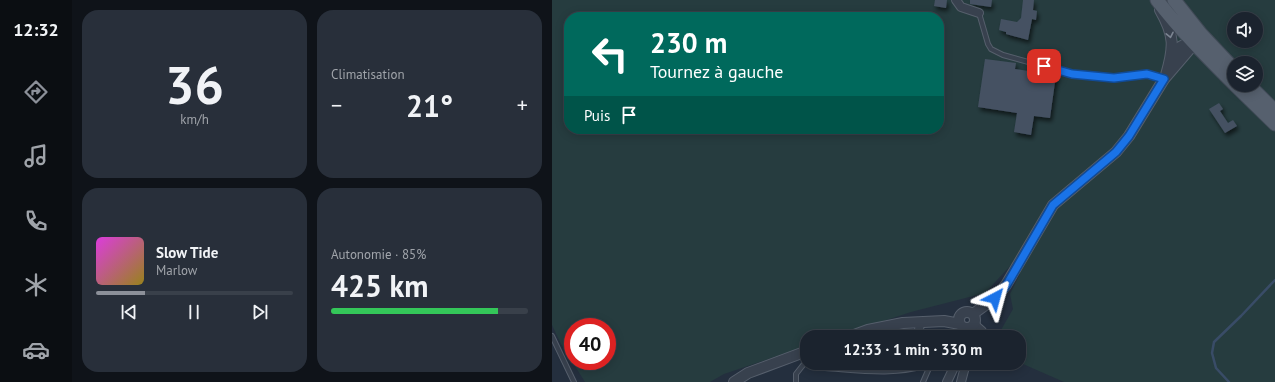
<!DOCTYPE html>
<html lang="fr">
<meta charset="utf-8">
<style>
body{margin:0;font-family:"PT Sans",sans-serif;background:#282f3a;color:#f1f3f6;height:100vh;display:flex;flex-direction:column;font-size:15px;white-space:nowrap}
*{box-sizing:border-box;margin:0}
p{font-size:13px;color:#a0a4aa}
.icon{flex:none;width:22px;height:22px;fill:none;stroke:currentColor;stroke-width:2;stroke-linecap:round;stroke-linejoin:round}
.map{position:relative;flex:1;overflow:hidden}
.panel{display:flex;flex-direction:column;gap:10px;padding:10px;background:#0f1319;width:480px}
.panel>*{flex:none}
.top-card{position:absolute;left:12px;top:12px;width:380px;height:122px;border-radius:16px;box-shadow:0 2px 10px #0003,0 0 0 1px #39404a;background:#00695c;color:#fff;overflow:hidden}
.tools{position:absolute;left:675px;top:12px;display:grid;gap:8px}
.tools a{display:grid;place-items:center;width:36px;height:36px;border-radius:50%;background:#1b232e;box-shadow:0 2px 10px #0003,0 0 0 1px #39404a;font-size:20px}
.speed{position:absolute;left:12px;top:318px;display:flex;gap:8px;font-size:20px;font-weight:700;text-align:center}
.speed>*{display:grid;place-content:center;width:52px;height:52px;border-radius:50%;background:#1b232e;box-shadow:0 2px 10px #0003,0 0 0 1px #39404a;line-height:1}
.speed .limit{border:6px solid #d22;background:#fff;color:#111}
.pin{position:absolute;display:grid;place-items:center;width:34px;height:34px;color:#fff;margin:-17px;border-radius:8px;box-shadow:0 2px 6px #0006}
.me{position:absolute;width:44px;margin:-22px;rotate:39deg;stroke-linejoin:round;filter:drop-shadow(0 0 3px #0008)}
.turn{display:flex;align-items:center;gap:14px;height:84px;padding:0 20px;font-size:18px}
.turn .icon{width:52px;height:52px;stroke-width:2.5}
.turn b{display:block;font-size:28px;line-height:34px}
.then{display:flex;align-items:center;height:38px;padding:0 20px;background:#0003;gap:8px;font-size:15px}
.big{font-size:30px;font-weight:800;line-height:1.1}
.panel .tile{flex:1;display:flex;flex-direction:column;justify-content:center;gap:6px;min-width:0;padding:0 14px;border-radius:16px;background:#282f3a}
.panel .dial{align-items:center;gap:0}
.dial b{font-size:52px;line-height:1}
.song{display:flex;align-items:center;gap:12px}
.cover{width:48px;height:48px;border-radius:6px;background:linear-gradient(135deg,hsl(300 70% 55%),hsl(50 70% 35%))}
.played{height:4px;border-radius:2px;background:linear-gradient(90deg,#8c9099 25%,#39404a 25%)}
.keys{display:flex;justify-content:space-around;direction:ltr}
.heat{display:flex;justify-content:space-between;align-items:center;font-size:22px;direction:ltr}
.charge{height:6px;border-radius:3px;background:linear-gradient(90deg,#34c759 85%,#39404a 0)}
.panel .tiles{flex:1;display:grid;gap:10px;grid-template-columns:repeat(2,1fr)}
.trip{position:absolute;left:248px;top:330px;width:226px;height:40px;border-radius:16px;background:#1b232e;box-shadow:0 2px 10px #0003,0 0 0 1px #39404a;font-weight:800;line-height:40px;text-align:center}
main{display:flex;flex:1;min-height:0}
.menu{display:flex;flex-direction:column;width:72px;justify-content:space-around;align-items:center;background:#0b0e12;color:#a0a4aa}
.menu .icon{width:28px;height:28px}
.menu .selected{color:#8c9099}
.menu b{font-size:18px;color:#f1f3f6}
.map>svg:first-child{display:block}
.green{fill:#263c3f;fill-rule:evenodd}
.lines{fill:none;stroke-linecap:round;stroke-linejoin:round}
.stream{stroke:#394c67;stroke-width:2.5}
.building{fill:#455162;filter:url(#shadow)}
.service-casing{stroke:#565f6c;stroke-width:6}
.minor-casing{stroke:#565f6c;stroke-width:10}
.tertiary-casing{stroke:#565f6c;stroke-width:12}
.primary-casing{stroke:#414a57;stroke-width:15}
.service{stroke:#38414e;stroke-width:4}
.minor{stroke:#38414e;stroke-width:8}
.tertiary{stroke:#38414e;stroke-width:10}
.primary{stroke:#56606e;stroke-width:13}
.oneway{stroke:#7c8592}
.route-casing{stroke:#114b97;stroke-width:10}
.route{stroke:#1a73e8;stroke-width:7}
</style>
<main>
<nav class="menu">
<b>12:32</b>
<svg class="icon selected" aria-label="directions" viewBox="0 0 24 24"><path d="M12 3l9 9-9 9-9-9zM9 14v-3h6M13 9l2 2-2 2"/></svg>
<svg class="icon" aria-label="music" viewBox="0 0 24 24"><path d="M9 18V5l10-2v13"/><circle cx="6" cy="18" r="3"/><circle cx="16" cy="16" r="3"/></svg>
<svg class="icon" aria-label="phone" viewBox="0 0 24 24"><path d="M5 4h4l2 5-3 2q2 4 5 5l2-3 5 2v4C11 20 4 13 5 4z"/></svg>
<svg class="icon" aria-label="climate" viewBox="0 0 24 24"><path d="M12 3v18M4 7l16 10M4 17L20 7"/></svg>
<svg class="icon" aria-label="car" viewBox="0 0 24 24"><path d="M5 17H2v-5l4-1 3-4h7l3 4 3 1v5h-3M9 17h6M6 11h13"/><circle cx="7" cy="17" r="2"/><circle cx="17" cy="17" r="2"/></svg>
</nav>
<section class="panel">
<div class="tiles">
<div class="tile dial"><b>36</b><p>km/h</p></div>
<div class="tile"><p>Climatisation</p>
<div class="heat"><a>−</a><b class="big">21°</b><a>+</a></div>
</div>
<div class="tile">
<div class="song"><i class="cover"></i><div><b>Slow Tide</b><p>Marlow</p></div></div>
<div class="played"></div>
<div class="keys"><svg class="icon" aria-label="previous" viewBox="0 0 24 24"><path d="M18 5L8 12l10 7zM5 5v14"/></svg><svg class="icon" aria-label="pause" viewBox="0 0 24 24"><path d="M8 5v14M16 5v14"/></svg><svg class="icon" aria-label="next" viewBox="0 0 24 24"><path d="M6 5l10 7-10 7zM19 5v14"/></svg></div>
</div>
<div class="tile"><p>Autonomie · 85%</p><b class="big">425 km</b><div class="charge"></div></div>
</div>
</section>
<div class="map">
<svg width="723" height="382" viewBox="0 0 723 382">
<defs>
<filter id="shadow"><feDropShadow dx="2" dy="3.5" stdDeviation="2" flood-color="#0009"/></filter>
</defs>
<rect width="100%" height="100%" fill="#242f3e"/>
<path class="green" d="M 0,0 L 723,0 L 723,382 L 512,382 L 471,364 L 467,361 L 467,337 L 445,337 L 461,309 L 458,294 L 468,274 L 459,265 L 433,293 L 359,312 L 283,337 L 255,337 L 255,346 L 172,374 L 158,382 L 33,382 L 9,344 L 0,325 ZM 17,17 L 387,17 L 387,129 L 17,129 ZM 682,19 L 704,19 L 704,41 L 682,41 ZM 682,63 L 704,63 L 704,85 L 682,85 ZM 21,327 L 55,327 L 55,361 L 21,361 Z"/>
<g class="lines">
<path class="stream" d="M 677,382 L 664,368 L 660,353 L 662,342 L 689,316 L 723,280"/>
</g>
<path class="building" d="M 383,0 L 395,0 L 394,8 L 382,6 Z
M 418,0 L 440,0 L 439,7 L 418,4 Z
M 471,0 L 482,0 L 481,10 L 485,11 L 484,20 L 480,19 L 476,40 L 454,34 L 454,32 L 447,30 L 449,19 L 465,22 L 469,18 Z
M 433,59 L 464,63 L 463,69 L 504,75 L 498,118 L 482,116 L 479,135 L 462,132 L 465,113 L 426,107 Z
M 667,103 L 671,109 L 668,111 L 676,123 L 681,120 L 685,126 L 673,133 L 657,109 Z"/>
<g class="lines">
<defs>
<path id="service" d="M 427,13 L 436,44 L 439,49 L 451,55 L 520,74 L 562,78 L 595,74 L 611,78
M 0,336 L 22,382
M 273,368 C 304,370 345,376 374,365
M 244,382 L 244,374 L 255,360
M 371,382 L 378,366"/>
<path id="minor" d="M 404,0 L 409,7 L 427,13
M 422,324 L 430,331 L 430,337
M 366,337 L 368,323
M 413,337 L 414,328
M 371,363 L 378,366 L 403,365
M 395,382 L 404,363
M 409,382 L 414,363"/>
<path id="tertiary" d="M 608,10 C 623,36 622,47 614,75
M 619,56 C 628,45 632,43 646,44
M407 320a8 8 0 1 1 16 0a8 8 0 1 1-16 0Z
M 421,314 L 443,298 L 454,285 L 501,205 L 564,152 L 577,136 L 612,79 L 642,44
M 297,337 L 316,330 L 351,323 L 392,321 L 408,324
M 182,382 L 196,373 L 255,351"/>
<path id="primary" d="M 605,0 C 628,30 655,57 682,84
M 622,0 L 649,34 L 682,69
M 683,85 L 723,124
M 697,85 L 723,111"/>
</defs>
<use href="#service" class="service-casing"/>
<use href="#minor" class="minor-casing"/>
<use href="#tertiary" class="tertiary-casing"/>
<use href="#primary" class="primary-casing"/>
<use href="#service" class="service"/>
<use href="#minor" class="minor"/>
<use href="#tertiary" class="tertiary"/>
<use href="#primary" class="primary"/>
</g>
<defs><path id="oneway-chevron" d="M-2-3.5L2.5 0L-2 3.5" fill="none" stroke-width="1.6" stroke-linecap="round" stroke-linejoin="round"/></defs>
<use class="oneway" href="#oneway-chevron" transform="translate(618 35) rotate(78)"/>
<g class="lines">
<defs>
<path id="route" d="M 443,298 L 454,286 L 501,205 L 564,152 L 577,136 L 612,79 L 595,74 L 562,78 L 520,74 L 492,66"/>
</defs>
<use href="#route" class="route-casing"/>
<use href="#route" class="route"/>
</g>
</svg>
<div class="tools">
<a><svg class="icon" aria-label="sound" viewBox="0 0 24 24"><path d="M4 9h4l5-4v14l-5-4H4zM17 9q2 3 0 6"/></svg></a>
<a><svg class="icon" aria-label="layers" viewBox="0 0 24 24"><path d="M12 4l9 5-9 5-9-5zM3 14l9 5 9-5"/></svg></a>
</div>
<div class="speed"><div class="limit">40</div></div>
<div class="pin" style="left:492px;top:66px;background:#d93025"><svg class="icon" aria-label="arrive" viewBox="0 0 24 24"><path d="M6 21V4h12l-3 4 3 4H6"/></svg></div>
<svg class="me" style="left:443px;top:298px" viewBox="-20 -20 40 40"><path d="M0-17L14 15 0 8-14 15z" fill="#1a73e8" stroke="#fff" stroke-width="4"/></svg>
<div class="trip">12:33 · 1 min · 330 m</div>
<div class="top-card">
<div class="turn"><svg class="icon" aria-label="left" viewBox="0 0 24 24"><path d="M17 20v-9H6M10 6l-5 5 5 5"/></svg><div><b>230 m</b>Tournez à gauche</div></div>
<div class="then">Puis<svg class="icon" aria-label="arrive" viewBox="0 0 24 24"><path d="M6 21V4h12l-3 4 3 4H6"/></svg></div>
</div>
</div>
</main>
